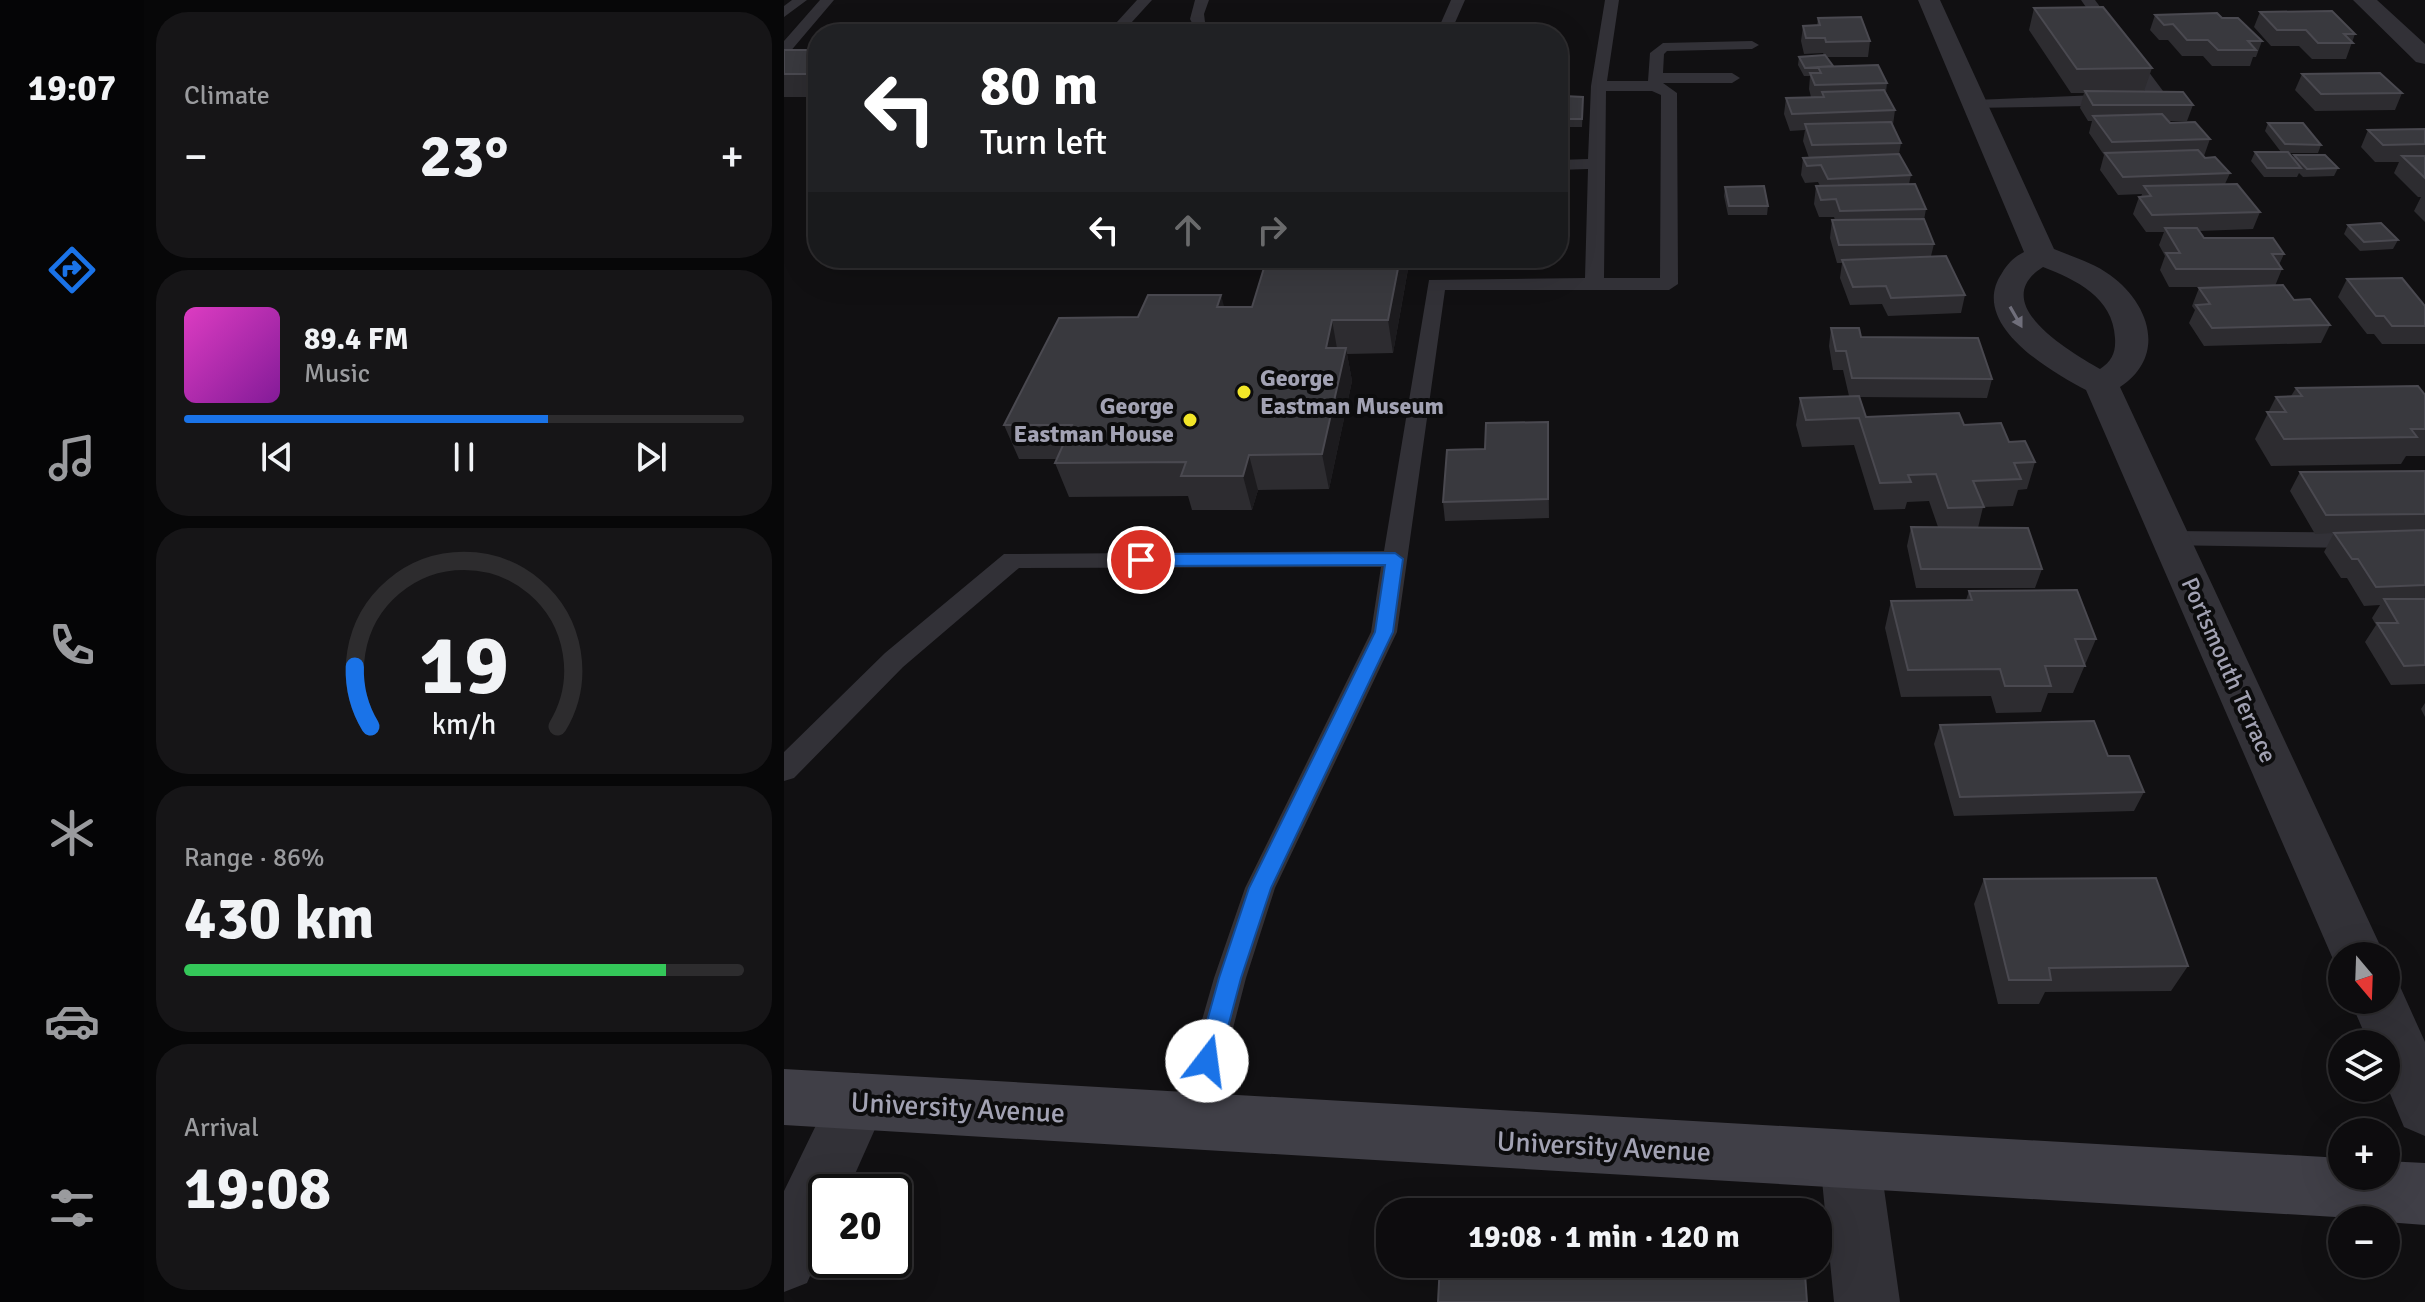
<!DOCTYPE html>
<meta charset="utf-8">
<style>
body{margin:0;font-family:Signika,sans-serif;background:#161517;color:#f1f3f6;height:100vh;display:flex;flex-direction:column;font-size:30px;white-space:nowrap}
*{box-sizing:border-box;margin:0}
p{font-size:26px;color:#9a9b9e}
.icon{flex:none;width:44px;height:44px;fill:none;stroke:currentColor;stroke-width:2;stroke-linecap:round;stroke-linejoin:round}
.map{position:relative;flex:1;overflow:hidden}
.sheet{display:flex;flex-direction:column;gap:12px;padding:12px;background:#070708;width:640px}
.sheet>*{flex:none}
.banner{position:absolute;left:24px;top:24px;width:760px;height:244px;border-radius:32px;box-shadow:0 8px 32px #0002,0 0 0 2px #2d2c2e;background:#202124;color:#fff;overflow:hidden}
.needle{width:52px;rotate:161deg}
.buttons{position:absolute;left:1544px;top:942px;display:grid;gap:16px}
.buttons a{display:grid;place-items:center;width:72px;height:72px;border-radius:50%;background:#0d0c0e;box-shadow:0 8px 32px #0002,0 0 0 2px #2d2c2e;font-size:40px}
.speed{position:absolute;left:24px;top:1174px;display:flex;gap:16px;font-size:40px;font-weight:700;text-align:center}
.speed>*{display:grid;place-content:center;width:104px;height:104px;border-radius:50%;background:#0d0c0e;box-shadow:0 8px 32px #0002,0 0 0 2px #2d2c2e;line-height:1}
.speed .limit{border:4px solid #111;border-radius:12px;background:#fff;color:#111}
.pin{position:absolute;display:grid;place-items:center;width:68px;height:68px;color:#fff;margin:-34px;border:4px solid #fff;border-radius:50%;box-shadow:0 2px 8px #0007}
.me{position:absolute;width:88px;margin:-44px;rotate:15deg;stroke-linejoin:round;filter:drop-shadow(0 0 6px #0008)}
.turn{display:flex;align-items:center;gap:28px;height:168px;padding:0 40px;font-size:36px}
.turn .icon{width:104px;height:104px;stroke-width:2.5}
.turn b{display:block;font-size:56px;line-height:68px}
.lanes{display:flex;align-items:center;height:76px;padding:0 40px;background:#0003;justify-content:center;gap:40px;direction:ltr}
.lanes .off{opacity:.35}
.big{font-size:60px;font-weight:700;line-height:1.1}
.sheet .card{flex:1;display:flex;flex-direction:column;justify-content:center;gap:12px;min-width:0;padding:0 28px;border-radius:32px;background:#161517}
.sheet .dial{align-items:center;gap:0}
.dial svg{height:208px;overflow:visible;fill:none;stroke:#2d2c2e;stroke-width:7;stroke-linecap:round;text-anchor:middle}
.dial text{fill:#f1f3f6;stroke:none}
.song{display:flex;align-items:center;gap:24px}
.cover{width:96px;height:96px;border-radius:12px;background:linear-gradient(135deg,hsl(310 70% 55%),hsl(290 70% 35%))}
.played{height:8px;border-radius:4px;background:linear-gradient(90deg,#1a73e8 65%,#2d2c2e 65%)}
.keys{display:flex;justify-content:space-around;direction:ltr}
.heat{display:flex;justify-content:space-between;align-items:center;font-size:44px;direction:ltr}
.charge{height:12px;border-radius:6px;background:linear-gradient(90deg,#34c759 86%,#2d2c2e 0)}
.trip{position:absolute;left:592px;top:1198px;width:456px;height:80px;border-radius:32px;background:#0d0c0e;box-shadow:0 8px 32px #0002,0 0 0 2px #2d2c2e;font-weight:700;line-height:80px;text-align:center}
main{display:flex;flex:1;min-height:0}
.tab-bar{display:flex;flex-direction:column;width:144px;justify-content:space-around;align-items:center;background:#050506;color:#9a9b9e}
.tab-bar .icon{width:56px;height:56px}
.tab-bar .on{color:#1a73e8}
.tab-bar b{font-size:36px;color:#f1f3f6}
.map>svg:first-child{display:block}
.lines{fill:none;stroke-linecap:round;stroke-linejoin:round}
.lane{fill:#323137;fill-rule:evenodd}
.street{fill:#323137;fill-rule:evenodd}
.secondary{fill:#403f47;fill-rule:evenodd}
.wall{fill:#2d2c30}
.shaded-wall{fill:#1c1b1e}
.building{fill:#39393e;stroke:#4a4950;stroke-width:2}
.oneway{fill:#706f7b}
.route{fill:#1a73e8;stroke:#114b97;stroke-width:2}
.poi-dot{fill:#f2e628;stroke:#0c0c0d;stroke-width:3}
.labels{text-anchor:middle;stroke-width:8;stroke-linejoin:round;paint-order:stroke}
.poi-label{font-size:24px;font-weight:bold;fill:#a2a2b3;stroke:#0c0c0d;text-anchor:start}
.street-label{font-size:24px;fill:#a2a2b3;stroke:#0c0c0d}
.near-street-label{font-size:28px;fill:#a2a2b3;stroke:#0c0c0d}
</style>
<main>
<nav class="tab-bar">
<b>19:07</b>
<svg class="icon on" aria-label="directions" viewBox="0 0 24 24"><path d="M12 3l9 9-9 9-9-9zM9 14v-3h6M13 9l2 2-2 2"/></svg>
<svg class="icon" aria-label="music" viewBox="0 0 24 24"><path d="M9 18V5l10-2v13"/><circle cx="6" cy="18" r="3"/><circle cx="16" cy="16" r="3"/></svg>
<svg class="icon" aria-label="phone" viewBox="0 0 24 24"><path d="M5 4h4l2 5-3 2q2 4 5 5l2-3 5 2v4C11 20 4 13 5 4z"/></svg>
<svg class="icon" aria-label="climate" viewBox="0 0 24 24"><path d="M12 3v18M4 7l16 10M4 17L20 7"/></svg>
<svg class="icon" aria-label="car" viewBox="0 0 24 24"><path d="M5 17H2v-5l4-1 3-4h7l3 4 3 1v5h-3M9 17h6M6 11h13"/><circle cx="7" cy="17" r="2"/><circle cx="17" cy="17" r="2"/></svg>
<svg class="icon" aria-label="filters" viewBox="0 0 24 24"><path d="M4 7h16M4 17h16"/><circle cx="9" cy="7" r="2"/><circle cx="15" cy="17" r="2"/></svg>
</nav>
<section class="sheet">
<div class="card"><p>Climate</p>
<div class="heat"><a>−</a><b class="big">23°</b><a>+</a></div>
</div>
<div class="card">
<div class="song"><i class="cover"></i><div><b>89.4 FM</b><p>Music</p></div></div>
<div class="played"></div>
<div class="keys"><svg class="icon" aria-label="previous" viewBox="0 0 24 24"><path d="M18 5L8 12l10 7zM5 5v14"/></svg><svg class="icon" aria-label="pause" viewBox="0 0 24 24"><path d="M8 5v14M16 5v14"/></svg><svg class="icon" aria-label="next" viewBox="0 0 24 24"><path d="M6 5l10 7-10 7zM19 5v14"/></svg></div>
</div>
<div class="card dial"><svg viewBox="0 0 100 80">
<path d="M14 69A42 42 0 1 1 86 69"/>
<path d="M14 69A42 42 0 0 1 8 46" stroke="#1a73e8"/>
<text x="50" y="56" font-size="32" font-weight="700">19</text>
<text x="50" y="72" font-size="11">km/h</text>
</svg></div>
<div class="card"><p>Range · 86%</p><b class="big">430 km</b><div class="charge"></div></div>
<div class="card"><p>Arrival</p><b class="big">19:08</b></div>
</section>
<div class="map">
<svg width="1641" height="1302" viewBox="0 0 1641 1302">
<rect width="100%" height="100%" fill="#111012"/>
<g class="lines">
<path class="lane" d="M 8,0 L 23,0 L 0,17 L 0,6 Z
M 36,0 L 50,0 L 5,53 L 0,54 L 0,41 Z
M 353,0 L 368,0 L 337,34 L 322,34 Z
M 411,0 L 425,0 L 420,14 L 421,22 L 443,34 C 427,34 414,36 406,19 Z
M 667,0 L 681,0 L 666,34 L 652,34 Z
M 821,0 L 835,0 L 823,81 L 864,81 L 866,53 L 879,43 L 968,41 L 975,45 L 968,49 L 883,51 L 880,54 L 879,73 L 948,73 L 956,78 L 948,83 L 879,83 L 893,93 L 894,284 L 885,290 L 661,290 L 613,632 L 491,888 L 462,978 L 425,1121 L 419,1133 L 407,1138 L 395,1133 L 389,1121 L 430,978 L 461,888 L 587,632 L 597,567 L 235,568 L 119,667 L 10,778 L 0,781 L 0,752 L 101,653 L 220,554 L 600,551 L 645,280 L 801,278 L 804,169 L 774,170 L 774,160 L 804,159 L 807,86 ZM 822,91 L 868,91 L 877,95 L 876,278 L 820,278 Z
M 1297,0 L 1311,0 L 1379,91 L 1373,99 L 1357,105 L 1186,108 L 1186,102 L 1191,100 L 1362,93 Z
M 1386,531 L 1641,533 L 1641,549 L 1378,545 L 1374,539 L 1378,533 Z"/>
<path class="street" d="M 1134,0 L 1156,0 L 1270,249 C 1289,257 1310,263 1326,275 C 1366,304 1383,356 1336,387 L 1601,956 L 1558,956 L 1558,974 L 1555,973 L 1302,390 C 1264,370 1184,323 1218,273 C 1224,263 1230,257 1240,252 ZM 1259,267 C 1292,280 1329,297 1331,338 C 1332,352 1328,361 1316,369 C 1286,352 1202,303 1259,267 Z
M 1569,0 L 1593,0 L 1641,44 L 1641,64 L 1632,62 Z
M 1602,978 L 1614,982 L 1641,1042 L 1641,1136 L 1620,1127 L 1602,1084 L 1602,1044 L 1585,1044 L 1566,1000 L 1602,1000 Z
M 74,1073 L 95,1082 L 103,1102 L 63,1192 L 42,1192 L 42,1239 L 23,1283 L 0,1292 L 0,1191 L 53,1082 Z
M 1066,1130 L 1087,1139 L 1096,1160 L 1116,1302 L 1050,1302 L 1036,1160 L 1045,1139 Z"/>
<path class="secondary" d="M 0,1069 L 1558,1158 L 1558,1176 L 1602,1176 L 1602,1161 L 1641,1163 L 1641,1225 L 1602,1222 L 1602,1220 L 0,1125 Z"/>
</g>
<path class="wall" d="M 1250,8 L 1368,68 L 1360,91 L 1409,105 L 1403,121 L 1385,121 L 1426,139 L 1420,156 L 1446,173 L 1441,184 L 1476,212 L 1469,229 L 1415,231 L 1420,238 L 1500,254 L 1495,265 L 1498,269 L 1491,286 L 1546,325 L 1537,343 L 1420,346 L 1405,323 L 1411,310 L 1408,306 L 1415,288 L 1430,287 L 1385,287 L 1376,270 L 1381,256 L 1375,245 L 1380,232 L 1362,232 L 1349,214 L 1355,197 L 1357,197 L 1358,194 L 1334,195 L 1316,170 L 1320,155 L 1305,133 L 1308,121 L 1304,121 L 1296,108 L 1300,93 L 1287,93 L 1245,30 Z
M 1476,12 L 1571,34 L 1562,59 L 1528,59 L 1515,46 L 1487,46 L 1470,27 Z
M 1371,15 L 1438,18 L 1478,41 L 1472,57 L 1469,57 L 1466,66 L 1428,66 L 1419,56 L 1398,56 L 1384,40 L 1375,40 L 1366,30 Z
M 1034,18 L 1086,41 L 1084,57 L 1043,57 L 1049,66 L 1103,83 L 1102,92 L 1111,110 L 1109,125 L 1117,143 L 1115,154 L 1127,175 L 1125,184 L 1142,209 L 1140,220 L 1150,244 L 1147,256 L 1181,295 L 1177,313 L 1104,316 L 1098,304 L 1066,305 L 1056,278 L 1058,263 L 1053,263 L 1046,238 L 1048,220 L 1051,220 L 1050,217 L 1035,217 L 1030,204 L 1032,186 L 1036,186 L 1034,182 L 1021,183 L 1017,175 L 1019,158 L 1025,158 L 1019,141 L 1021,130 L 1006,131 L 1000,114 L 1002,98 L 1027,97 L 1025,89 L 1026,76 L 1020,76 L 1014,65 L 1015,57 L 1040,55 L 1039,53 L 1020,54 L 1017,41 L 1019,26 L 1033,26 Z
M 0,50 L 34,50 L 34,97 L 0,97 Z
M 1518,74 L 1618,93 L 1611,110 L 1531,111 L 1511,90 Z
M 799,105 L 798,127 L 778,127 L 777,119 Z
M 1484,123 L 1537,145 L 1534,153 L 1505,153 L 1509,158 L 1510,155 L 1554,168 L 1550,176 L 1519,177 L 1515,173 L 1513,177 L 1480,177 L 1467,161 L 1471,152 L 1497,152 L 1481,131 Z
M 1641,129 L 1641,222 L 1630,211 L 1637,197 L 1634,197 L 1610,173 L 1615,162 L 1591,162 L 1577,147 L 1584,130 Z
M 941,187 L 984,206 L 983,215 L 944,215 L 940,196 Z
M 1564,225 L 1614,240 L 1609,249 L 1576,251 L 1560,234 Z
M 483,258 L 626,258 L 609,353 L 563,354 L 568,381 L 545,489 L 474,490 L 468,510 L 408,510 L 404,496 L 285,497 L 271,463 L 273,459 L 235,459 L 220,425 L 354,317 L 440,307 L 468,307 Z
M 1563,279 L 1641,306 L 1641,344 L 1598,344 L 1590,334 L 1583,334 L 1554,297 Z
M 1047,328 L 1208,379 L 1203,398 L 1075,397 L 1082,417 L 1180,425 L 1225,442 L 1251,462 L 1243,489 L 1234,490 L 1229,506 L 1199,507 L 1194,528 L 1258,569 L 1251,588 L 1132,588 L 1123,546 L 1127,527 L 1154,527 L 1145,501 L 1123,502 L 1121,509 L 1090,510 L 1070,445 L 1018,447 L 1012,425 L 1016,398 L 1065,396 L 1059,370 L 1049,370 L 1045,346 Z
M 1512,388 L 1641,395 L 1641,456 L 1622,456 L 1617,464 L 1487,466 L 1471,439 L 1492,397 L 1507,396 Z
M 764,422 L 765,518 L 661,521 L 659,502 L 701,449 Z
M 1641,471 L 1641,684 L 1607,685 L 1581,642 L 1592,625 L 1588,618 L 1596,605 L 1580,606 L 1563,578 L 1557,578 L 1540,552 L 1550,533 L 1531,534 L 1506,491 L 1516,472 Z
M 1185,591 L 1312,639 L 1289,693 L 1264,693 L 1257,712 L 1212,713 L 1207,696 L 1117,697 L 1101,628 L 1107,601 L 1182,600 Z
M 1641,703 L 1641,717 L 1637,709 Z
M 1156,725 L 1324,756 L 1360,792 L 1350,811 L 1170,816 L 1150,744 Z
M 1200,879 L 1404,966 L 1387,991 L 1261,992 L 1255,1004 L 1214,1004 L 1190,904 Z"/>
<path class="shaded-wall" d="M 34,67 L 34,90 L 27,74 Z
M 616,258 L 626,258 L 609,353 L 604,320 Z
M 437,295 L 446,328 L 433,307 Z
M 548,320 L 554,354 L 542,348 Z
M 562,348 L 568,381 L 545,489 L 538,454 Z
M 465,455 L 474,490 L 468,510 L 459,476 Z"/>
<path class="building" d="M 1319,7 L 1368,68 L 1293,69 L 1250,8 Z
M 1548,11 L 1571,34 L 1560,34 L 1569,43 L 1534,43 L 1522,30 L 1493,30 L 1476,12 Z
M 1433,13 L 1438,18 L 1454,18 L 1478,41 L 1464,41 L 1472,50 L 1434,50 L 1424,40 L 1403,40 L 1389,24 L 1380,25 L 1371,15 Z
M 1077,17 L 1086,41 L 1042,42 L 1041,38 L 1022,38 L 1019,26 L 1036,25 L 1034,18 Z
M 0,50 L 34,50 L 34,67 L 27,74 L 0,74 Z
M 1041,55 L 1049,66 L 1021,68 L 1015,57 Z
M 1094,65 L 1103,83 L 1031,85 L 1026,73 L 1037,73 L 1034,67 Z
M 1596,73 L 1618,93 L 1537,94 L 1518,74 Z
M 1100,90 L 1111,110 L 1008,114 L 1002,98 L 1040,97 L 1038,92 Z
M 1301,91 L 1399,92 L 1409,105 L 1309,105 Z
M 780,96 L 799,97 L 798,119 L 777,119 Z
M 1378,114 L 1386,123 L 1411,122 L 1426,139 L 1328,142 L 1309,116 Z
M 1107,122 L 1117,143 L 1028,145 L 1021,124 Z
M 1484,123 L 1519,123 L 1537,145 L 1501,144 Z
M 1641,129 L 1641,144 L 1599,145 L 1584,130 Z
M 1414,150 L 1421,158 L 1431,157 L 1446,173 L 1339,177 L 1321,153 Z
M 1471,152 L 1504,152 L 1517,168 L 1483,168 Z
M 1115,154 L 1127,175 L 1044,179 L 1037,165 L 1023,166 L 1019,158 Z
M 1510,155 L 1541,155 L 1554,168 L 1523,169 Z
M 1618,156 L 1641,156 L 1641,178 Z
M 1131,184 L 1142,209 L 1056,211 L 1052,199 L 1037,200 L 1032,186 Z
M 1453,184 L 1476,212 L 1368,215 L 1355,197 L 1367,196 L 1360,186 Z
M 980,186 L 984,206 L 945,206 L 941,187 Z
M 1140,219 L 1150,244 L 1055,245 L 1048,220 Z
M 1597,223 L 1614,240 L 1580,242 L 1564,225 Z
M 1381,228 L 1413,228 L 1420,238 L 1489,238 L 1500,254 L 1488,254 L 1498,269 L 1392,269 L 1382,253 L 1396,253 Z
M 1162,256 L 1181,295 L 1107,298 L 1102,286 L 1069,287 L 1058,260 Z
M 483,258 L 616,258 L 604,320 L 548,320 L 542,348 L 562,348 L 538,454 L 465,455 L 459,476 L 397,476 L 402,462 L 271,463 L 288,425 L 220,425 L 275,318 L 354,317 L 364,295 L 437,295 L 433,307 L 468,307 Z
M 1618,278 L 1641,306 L 1641,326 L 1608,326 L 1600,316 L 1592,316 L 1563,279 Z
M 1499,285 L 1510,300 L 1526,299 L 1546,325 L 1428,328 L 1412,305 L 1426,304 L 1415,288 Z
M 1047,328 L 1075,328 L 1077,337 L 1194,338 L 1208,379 L 1068,378 L 1062,351 L 1052,351 Z
M 1634,386 L 1641,395 L 1641,429 L 1627,429 L 1633,437 L 1500,439 L 1483,412 L 1502,412 L 1492,397 L 1518,396 L 1512,388 Z
M 1075,396 L 1082,417 L 1175,413 L 1180,425 L 1217,423 L 1225,442 L 1241,441 L 1251,462 L 1230,463 L 1237,479 L 1189,481 L 1200,507 L 1164,508 L 1152,474 L 1124,475 L 1127,482 L 1096,483 L 1075,418 L 1022,420 L 1016,398 Z
M 764,422 L 764,499 L 659,502 L 663,450 L 701,449 L 702,423 Z
M 1641,471 L 1641,514 L 1542,515 L 1516,472 Z
M 1127,527 L 1244,528 L 1258,569 L 1137,569 Z
M 1641,530 L 1641,585 L 1592,587 L 1574,559 L 1568,559 L 1550,533 Z
M 1293,590 L 1312,639 L 1291,639 L 1301,666 L 1261,666 L 1267,686 L 1221,686 L 1216,669 L 1124,670 L 1107,601 L 1188,600 L 1185,591 Z
M 1600,599 L 1641,599 L 1641,665 L 1620,666 L 1593,623 L 1614,623 Z
M 1310,721 L 1324,756 L 1345,756 L 1360,792 L 1176,797 L 1156,725 Z
M 1372,878 L 1404,966 L 1265,968 L 1267,980 L 1225,980 L 1200,879 Z
M 656,1264 L 833,1264 L 1021,1274 L 1023,1302 L 654,1302 Z"/>
<defs><path id="oneway-solid" d="M-6-.8H1V-3.2L6.5 0L1 3.2V.8H-6Z" transform="scale(2)"/></defs>
<use class="oneway" href="#oneway-solid" transform="translate(1232 317) rotate(60)"/>
<path class="route" d="M 611,553 L 619,559 L 609,632 L 487,888 L 457,978 L 435,1061 L 432,1069 L 423,1072 L 415,1069 L 412,1061 L 435,978 L 465,888 L 591,632 L 601,565 L 357,566 L 348,560 L 357,554 Z"/>
<g class="poi-dot">
<circle cx="460" cy="392" r="8"/>
<circle cx="406" cy="420" r="8"/>
</g>
<g class="labels">
<g class="poi-label">
<text x="476" y="386">George<tspan x="476" dy="28">Eastman Museum</tspan></text>
<text x="390" y="414" text-anchor="end">George<tspan x="390" dy="28">Eastman House</tspan></text>
</g>
<g class="street-label">
<text transform="translate(1445 670) rotate(66)" y="8">Portsmouth Terrace</text>
</g>
<g class="near-street-label">
<text transform="translate(174 1107) rotate(3)" y="10">University Avenue</text>
<text transform="translate(820 1146) rotate(3)" y="10">University Avenue</text>
</g>
</g>
</svg>
<div class="buttons">
<a><svg class="needle" viewBox="-14 -14 28 28"><path d="M0-13l5 13h-10z" fill="#e53935"/><path d="M0 13l5-13h-10z" fill="#9a9b9e"/></svg></a>
<a><svg class="icon" aria-label="layers" viewBox="0 0 24 24"><path d="M12 4l9 5-9 5-9-5zM3 14l9 5 9-5"/></svg></a>
<a>+</a>
<a>−</a>
</div>
<div class="speed"><div class="limit">20</div></div>
<div class="pin" style="left:357px;top:560px;background:#d93025"><svg class="icon" aria-label="arrive" viewBox="0 0 24 24"><path d="M6 21V4h12l-3 4 3 4H6"/></svg></div>
<svg class="me" style="left:423px;top:1061px" viewBox="-20 -20 40 40"><circle r="19" fill="#fff"/><path d="M0-13L10 11 0 6-10 11z" fill="#1a73e8"/></svg>
<div class="trip">19:08 · 1 min · 120 m</div>
<div class="banner">
<div class="turn"><svg class="icon" aria-label="left" viewBox="0 0 24 24"><path d="M17 20v-9H6M10 6l-5 5 5 5"/></svg><div><b>80 m</b>Turn left</div></div>
<div class="lanes"><svg class="icon" aria-label="left" viewBox="0 0 24 24"><path d="M17 20v-9H6M10 6l-5 5 5 5"/></svg><svg class="icon off" aria-label="ahead" viewBox="0 0 24 24"><path d="M12 20V5M6 11l6-6 6 6"/></svg><svg class="icon off" aria-label="right" viewBox="0 0 24 24"><path d="M7 20v-9h11M14 6l5 5-5 5"/></svg></div>
</div>
</div>
</main>
